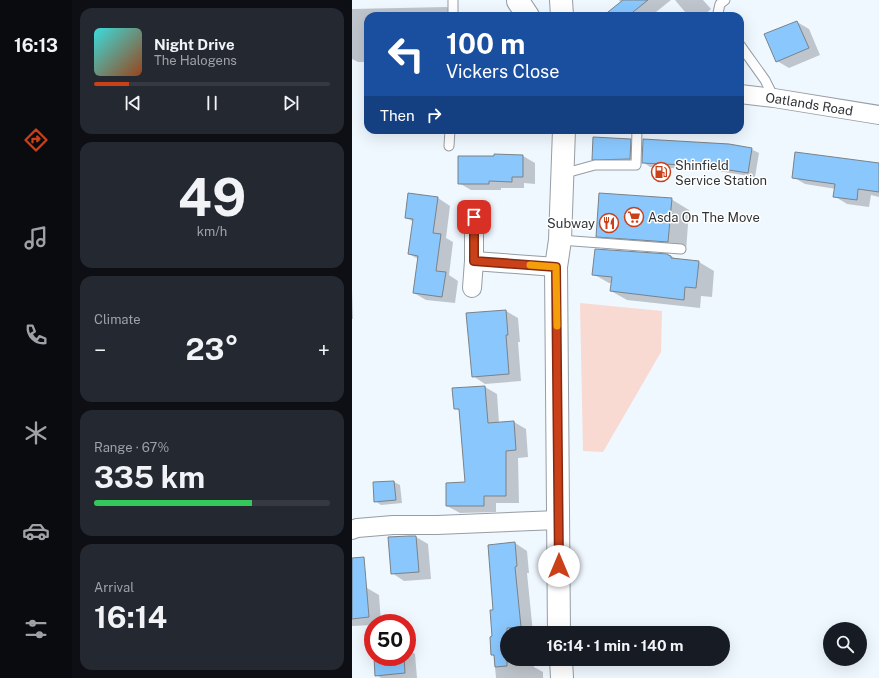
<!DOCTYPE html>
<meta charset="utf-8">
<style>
body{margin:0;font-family:"Public Sans",sans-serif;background:#242831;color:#f1f3f6;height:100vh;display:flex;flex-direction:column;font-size:15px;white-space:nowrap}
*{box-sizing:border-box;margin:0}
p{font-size:13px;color:#9ea1a6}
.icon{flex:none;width:22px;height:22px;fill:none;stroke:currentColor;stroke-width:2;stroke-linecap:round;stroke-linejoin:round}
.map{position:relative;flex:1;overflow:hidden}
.panel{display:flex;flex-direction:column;gap:8px;padding:8px;background:#0d0f14;width:280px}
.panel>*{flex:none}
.guide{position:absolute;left:12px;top:12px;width:380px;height:122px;border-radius:12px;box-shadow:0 4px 16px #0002;background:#1a4fa0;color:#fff;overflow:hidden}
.fabs{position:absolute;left:471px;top:622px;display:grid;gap:8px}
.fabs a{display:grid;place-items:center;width:44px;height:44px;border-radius:50%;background:#171b24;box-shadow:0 4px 16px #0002;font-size:20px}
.speed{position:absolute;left:12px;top:614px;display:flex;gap:8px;font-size:20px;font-weight:700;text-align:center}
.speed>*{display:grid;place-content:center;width:52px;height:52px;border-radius:50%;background:#171b24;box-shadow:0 4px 16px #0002;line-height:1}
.speed .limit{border:6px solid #d22;background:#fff;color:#111}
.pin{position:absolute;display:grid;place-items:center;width:34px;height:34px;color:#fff;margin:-17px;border-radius:8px;box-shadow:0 2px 6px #0006}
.me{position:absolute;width:44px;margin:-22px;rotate:0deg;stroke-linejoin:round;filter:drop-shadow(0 0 3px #0008)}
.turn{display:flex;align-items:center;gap:14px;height:84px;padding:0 16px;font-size:18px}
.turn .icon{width:52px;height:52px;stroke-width:2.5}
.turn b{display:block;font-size:28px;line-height:34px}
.then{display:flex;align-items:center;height:38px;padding:0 16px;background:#0003;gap:8px;font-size:15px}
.big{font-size:30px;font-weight:700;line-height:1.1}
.panel .tile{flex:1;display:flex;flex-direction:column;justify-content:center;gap:6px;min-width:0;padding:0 14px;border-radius:12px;background:#242831}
.panel .dial{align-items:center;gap:0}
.dial b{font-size:52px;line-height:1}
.song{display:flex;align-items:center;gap:12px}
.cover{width:48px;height:48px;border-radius:6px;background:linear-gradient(135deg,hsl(180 70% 55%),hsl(20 70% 35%))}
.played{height:4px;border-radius:2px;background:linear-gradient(90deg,#c94019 15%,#363941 15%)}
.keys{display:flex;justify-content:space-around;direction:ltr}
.heat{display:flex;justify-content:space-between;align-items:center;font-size:22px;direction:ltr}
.charge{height:6px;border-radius:3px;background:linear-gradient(90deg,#34c759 67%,#363941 0)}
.trip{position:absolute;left:148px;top:626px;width:230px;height:40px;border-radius:20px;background:#171b24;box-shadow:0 4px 16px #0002;font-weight:700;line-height:40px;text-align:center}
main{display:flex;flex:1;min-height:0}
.tab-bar{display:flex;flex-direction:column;width:72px;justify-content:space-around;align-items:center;background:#090b0e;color:#9ea1a6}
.tab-bar .icon{width:28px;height:28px}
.tab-bar .current{color:#c94019}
.tab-bar b{font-size:18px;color:#f1f3f6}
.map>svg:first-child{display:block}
.green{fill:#f9dad2}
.shadow{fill:#0003}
.building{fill:#89c7fd;stroke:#7b8289}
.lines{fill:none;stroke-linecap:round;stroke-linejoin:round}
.lane-casing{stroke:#969da4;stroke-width:11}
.street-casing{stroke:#969da4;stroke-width:20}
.secondary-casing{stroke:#969da4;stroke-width:24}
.lane{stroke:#fff;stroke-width:9}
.street{stroke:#fff;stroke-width:18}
.secondary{stroke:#fff;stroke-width:22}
.route-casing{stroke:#832a10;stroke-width:10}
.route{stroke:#c94019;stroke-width:7}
.slow{stroke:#f59e0b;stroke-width:7}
.labels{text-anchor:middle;stroke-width:3;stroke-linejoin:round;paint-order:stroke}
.street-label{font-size:13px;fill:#313437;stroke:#fff}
.poi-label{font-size:13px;fill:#313437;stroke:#fff;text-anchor:start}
</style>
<main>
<nav class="tab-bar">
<b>16:13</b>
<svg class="icon current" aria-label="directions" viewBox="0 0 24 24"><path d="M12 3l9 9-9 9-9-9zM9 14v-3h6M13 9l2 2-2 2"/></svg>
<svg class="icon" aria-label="music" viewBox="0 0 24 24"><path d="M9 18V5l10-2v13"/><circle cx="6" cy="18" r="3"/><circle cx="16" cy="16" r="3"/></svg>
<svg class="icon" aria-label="phone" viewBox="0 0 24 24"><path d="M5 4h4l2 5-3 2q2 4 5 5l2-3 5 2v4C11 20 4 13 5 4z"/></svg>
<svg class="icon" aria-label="climate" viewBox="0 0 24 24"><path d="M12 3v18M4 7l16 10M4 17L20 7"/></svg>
<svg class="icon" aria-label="car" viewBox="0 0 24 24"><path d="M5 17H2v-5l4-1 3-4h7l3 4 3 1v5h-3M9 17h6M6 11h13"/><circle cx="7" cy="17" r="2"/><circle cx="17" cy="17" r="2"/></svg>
<svg class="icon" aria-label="filters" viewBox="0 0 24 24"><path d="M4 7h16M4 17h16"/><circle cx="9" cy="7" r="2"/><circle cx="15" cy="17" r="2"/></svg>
</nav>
<section class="panel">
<div class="tile">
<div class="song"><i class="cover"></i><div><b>Night Drive</b><p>The Halogens</p></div></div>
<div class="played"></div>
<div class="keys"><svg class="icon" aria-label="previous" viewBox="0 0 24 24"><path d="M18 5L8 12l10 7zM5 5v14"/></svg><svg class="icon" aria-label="pause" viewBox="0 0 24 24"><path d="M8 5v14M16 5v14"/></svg><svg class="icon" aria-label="next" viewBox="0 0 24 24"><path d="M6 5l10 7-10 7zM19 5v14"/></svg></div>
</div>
<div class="tile dial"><b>49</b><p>km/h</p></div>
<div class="tile"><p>Climate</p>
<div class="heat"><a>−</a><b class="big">23°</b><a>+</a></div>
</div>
<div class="tile"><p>Range · 67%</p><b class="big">335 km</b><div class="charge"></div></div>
<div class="tile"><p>Arrival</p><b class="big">16:14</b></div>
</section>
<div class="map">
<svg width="527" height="678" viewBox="0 0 527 678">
<rect width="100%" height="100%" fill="#eff7ff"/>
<path class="green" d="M 228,303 L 310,311 L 309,352 L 251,452 L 231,451 Z"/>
<path class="shadow" d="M 267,0 L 319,0 L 299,16 L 252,16 L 269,3 Z
M 323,0 L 351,0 L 359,9 L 351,16 L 340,16 L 333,12 Z
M 95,7 L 110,16 L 16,16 L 16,62 L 6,62 L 0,59 L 0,9 Z
M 445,22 L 457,29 L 468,55 L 437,68 L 425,61 Z
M 278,140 L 284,143 L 284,162 L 247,163 L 241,159 Z
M 399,149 L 407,153 L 403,177 L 360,170 L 298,167 L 291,162 Z
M 143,155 L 171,156 L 183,163 L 183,184 L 172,183 L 172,188 L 149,188 L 149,190 L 119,190 L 107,183 L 143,157 Z
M 527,163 L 527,197 L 519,195 L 517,207 L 495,204 L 482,196 L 484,189 L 453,184 L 441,177 Z
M 86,198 L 98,206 L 94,238 L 101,242 L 97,275 L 106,281 L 103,303 L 74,300 L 62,293 L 66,259 L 57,254 L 62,222 L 54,218 Z
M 319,199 L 337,210 L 334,252 L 263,246 L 245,236 Z
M 319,256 L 324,259 L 347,262 L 362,271 L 360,297 L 349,296 L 348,308 L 275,300 L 259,291 L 260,283 L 257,283 L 241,274 Z
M 0,289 L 1,319 L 0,319 Z
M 154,311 L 166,318 L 168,342 L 166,342 L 169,381 L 133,384 L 121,376 Z
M 133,387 L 145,394 L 147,423 L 162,422 L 174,429 L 176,457 L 166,458 L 167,503 L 144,503 L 144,512 L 108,513 L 95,506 L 114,483 L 108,411 L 103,408 Z
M 42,482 L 48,485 L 50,503 L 29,505 L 23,501 L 22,483 Z
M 64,537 L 76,544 L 79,579 L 52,581 L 40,573 Z
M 163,543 L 175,551 L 177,573 L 175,573 L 181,633 L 155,633 L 155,659 L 181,659 L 182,667 L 191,672 L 191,678 L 144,678 L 142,656 L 140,654 L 142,611 Z
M 15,588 L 27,595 L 29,623 L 21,623 L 21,625 L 0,626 L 0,589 Z
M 55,649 L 63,654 L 65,678 L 29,678 L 24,675 L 23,657 L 55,657 Z"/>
<path class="building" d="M 271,0 L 296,0 L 276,16 L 251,16 Z
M 445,21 L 457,48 L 424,62 L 412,34 Z
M 241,137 L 279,139 L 278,159 L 240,160 Z
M 291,139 L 377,144 L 400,148 L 396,173 L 352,166 L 290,163 Z
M 443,152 L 527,163 L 527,192 L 506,189 L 505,200 L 481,197 L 483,184 L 440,178 Z
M 142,154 L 171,155 L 171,177 L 160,177 L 160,182 L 137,181 L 137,184 L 106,184 L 106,156 L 142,156 Z
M 56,193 L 86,197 L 81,233 L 89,234 L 84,271 L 94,272 L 90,297 L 61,293 L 66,256 L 56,254 L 61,219 L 53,218 Z
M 247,193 L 320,198 L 316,242 L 244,237 Z
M 243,249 L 316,254 L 316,255 L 319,256 L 319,258 L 347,261 L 344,288 L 333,287 L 332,300 L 258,291 L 260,277 L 240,275 Z
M 154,310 L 156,335 L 154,335 L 157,374 L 120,377 L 114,313 Z
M 133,386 L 136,423 L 162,421 L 164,450 L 154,451 L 154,496 L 132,496 L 132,506 L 94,506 L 94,483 L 113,482 L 107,409 L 102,409 L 100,388 Z
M 42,481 L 44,500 L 22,502 L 21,482 Z
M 57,536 L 64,536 L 67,572 L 39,574 L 36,537 Z
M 163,542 L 165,566 L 163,567 L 169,627 L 155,628 L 155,666 L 143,667 L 142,655 L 139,655 L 138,637 L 140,636 L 138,610 L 141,610 L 136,545 Z
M 12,557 L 17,617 L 0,619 L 0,558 Z
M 22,657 L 52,657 L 53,673 L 23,676 Z"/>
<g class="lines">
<defs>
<path id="lane" d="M 101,16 L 101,0
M 368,16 L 366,13 L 368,4 L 373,0
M 388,45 L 413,80 L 422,98
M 97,146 L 98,130
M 210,174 L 243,165 L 284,165 L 285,130
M 208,240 L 329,249"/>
<g id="street">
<path id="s1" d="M 388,94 L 422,98 L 527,115"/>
<path d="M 122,261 L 122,217"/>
<path d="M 120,288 L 122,261 L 204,267"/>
<path d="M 0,530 L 5,528 L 41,525 L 85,525 L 206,520"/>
</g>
<path id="secondary" d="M 209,0 L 210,16
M 166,1 L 176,16
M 207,633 L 204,267 L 208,240 L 212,130
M 209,659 L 210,678"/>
</defs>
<use href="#lane" class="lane-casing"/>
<use href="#street" class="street-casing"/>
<use href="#secondary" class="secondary-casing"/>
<use href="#lane" class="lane"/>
<use href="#street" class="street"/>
<use href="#secondary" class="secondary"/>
</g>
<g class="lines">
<defs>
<path id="route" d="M 122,217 L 122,261 L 204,267 L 207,566"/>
</defs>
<use href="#route" class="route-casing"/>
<use href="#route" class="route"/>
<path class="slow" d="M 178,265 L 204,267 L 205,326"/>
</g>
<defs>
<symbol id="fuel-ring" viewBox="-11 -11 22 22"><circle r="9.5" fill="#fff" stroke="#c94019" stroke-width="1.5"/><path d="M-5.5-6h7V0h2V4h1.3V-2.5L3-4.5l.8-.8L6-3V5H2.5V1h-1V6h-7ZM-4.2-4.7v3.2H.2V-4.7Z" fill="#c94019"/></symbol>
<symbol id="supermarket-ring" viewBox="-11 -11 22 22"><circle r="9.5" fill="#fff" stroke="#c94019" stroke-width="1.5"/><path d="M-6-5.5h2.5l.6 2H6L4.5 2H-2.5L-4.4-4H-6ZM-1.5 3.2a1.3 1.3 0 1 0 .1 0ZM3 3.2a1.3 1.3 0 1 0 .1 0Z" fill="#c94019"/></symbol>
<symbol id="restaurant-ring" viewBox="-11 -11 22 22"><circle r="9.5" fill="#fff" stroke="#c94019" stroke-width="1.5"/><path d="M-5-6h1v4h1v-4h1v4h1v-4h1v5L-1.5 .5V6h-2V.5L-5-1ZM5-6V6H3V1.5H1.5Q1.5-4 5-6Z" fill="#c94019"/></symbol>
</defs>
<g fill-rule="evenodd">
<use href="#fuel-ring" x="298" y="161" width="22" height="22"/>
<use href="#supermarket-ring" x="271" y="206" width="22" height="22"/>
<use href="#restaurant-ring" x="246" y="212" width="22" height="22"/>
</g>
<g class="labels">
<g class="street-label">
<text dy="5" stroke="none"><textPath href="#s1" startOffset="70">Oatlands Road</textPath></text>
</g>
<g class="poi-label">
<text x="323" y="170">Shinfield<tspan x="323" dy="15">Service Station</tspan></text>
<text x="296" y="222">Asda On The Move</text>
<text x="243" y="228" text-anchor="end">Subway</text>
</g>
</g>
</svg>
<div class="fabs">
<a><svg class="icon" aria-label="search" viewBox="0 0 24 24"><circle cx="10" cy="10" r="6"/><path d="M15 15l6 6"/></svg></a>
</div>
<div class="speed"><div class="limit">50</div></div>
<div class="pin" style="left:122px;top:217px;background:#d93025"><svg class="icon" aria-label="arrive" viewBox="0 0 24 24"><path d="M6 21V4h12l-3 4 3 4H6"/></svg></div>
<svg class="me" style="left:207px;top:566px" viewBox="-20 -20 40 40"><circle r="19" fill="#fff"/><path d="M0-13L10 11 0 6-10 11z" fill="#c94019"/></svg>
<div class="trip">16:14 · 1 min · 140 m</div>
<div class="guide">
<div class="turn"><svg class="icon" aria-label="left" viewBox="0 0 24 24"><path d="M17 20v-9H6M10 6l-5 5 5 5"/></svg><div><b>100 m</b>Vickers Close</div></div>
<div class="then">Then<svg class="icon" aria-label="right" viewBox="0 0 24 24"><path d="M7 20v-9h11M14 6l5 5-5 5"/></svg></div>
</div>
</div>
</main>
